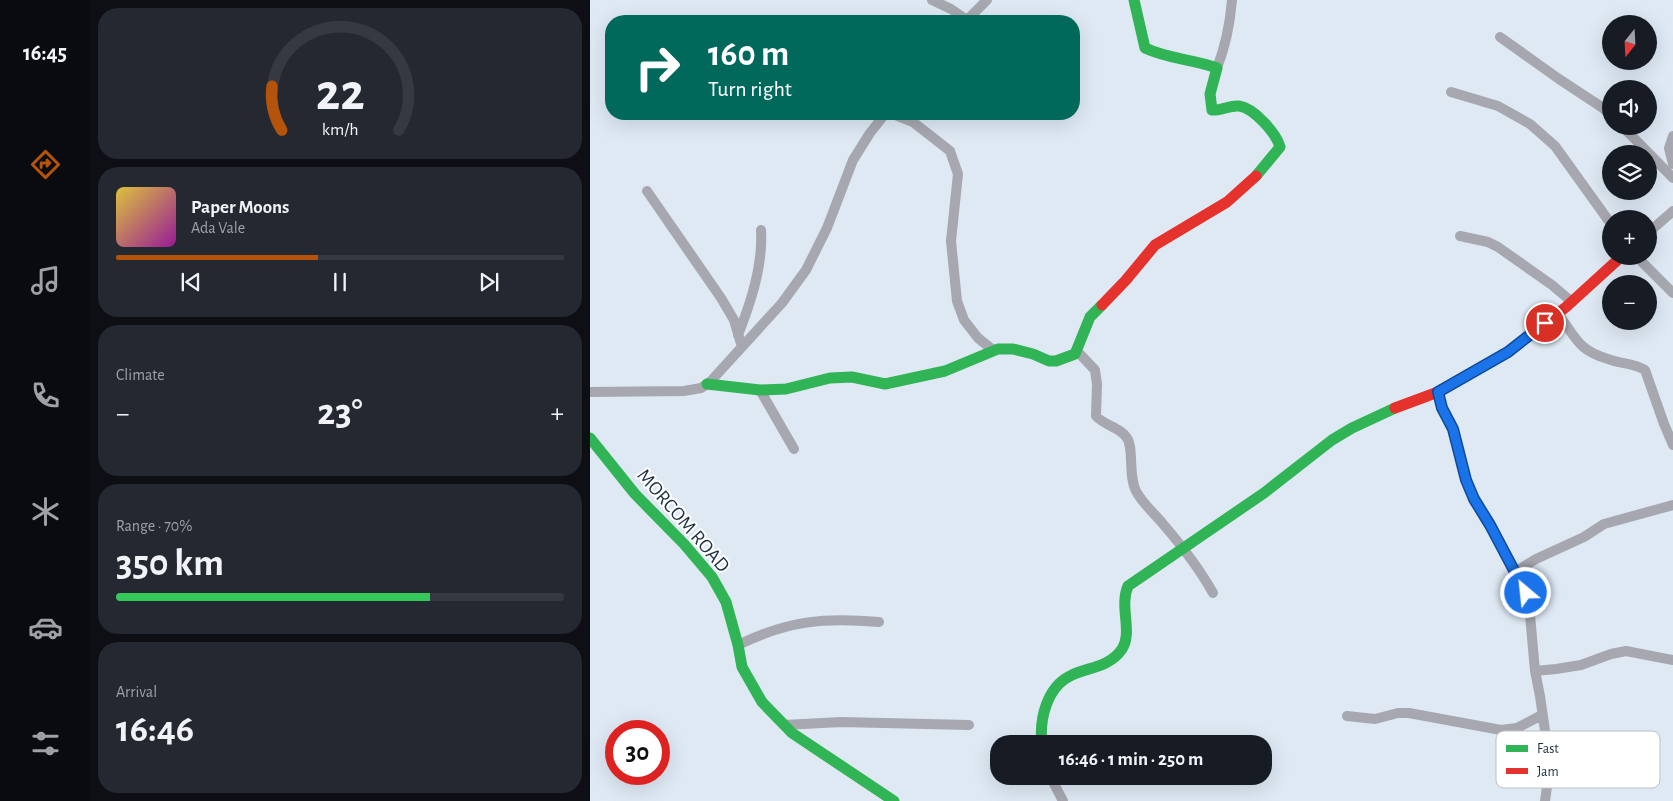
<!DOCTYPE html>
<meta charset="utf-8">
<style>
body{margin:0;font-family:"Alegreya Sans",sans-serif;background:#242831;color:#f1f3f6;height:100vh;display:flex;flex-direction:column;font-size:19px;white-space:nowrap}
*{box-sizing:border-box;margin:0}
p{font-size:16px;color:#9ea1a6}
.icon{flex:none;width:28px;height:28px;fill:none;stroke:currentColor;stroke-width:2;stroke-linecap:round;stroke-linejoin:round}
.map{position:relative;flex:1;overflow:hidden}
.side{display:flex;flex-direction:column;gap:8px;padding:8px;background:#0d0f14;width:500px}
.side>*{flex:none}
.banner{position:absolute;left:15px;top:15px;width:475px;height:105px;border-radius:20px;box-shadow:0 5px 20px #0002;background:#00695c;color:#fff;overflow:hidden}
.needle{width:32px;rotate:198deg}
.controls{position:absolute;left:1012px;top:15px;display:grid;gap:10px}
.controls a{display:grid;place-items:center;width:55px;height:55px;border-radius:50%;background:#171b24;box-shadow:0 5px 20px #0002;font-size:25px}
.speed{position:absolute;left:15px;top:720px;display:flex;gap:10px;font-size:25px;font-weight:700;text-align:center}
.speed>*{display:grid;place-content:center;width:65px;height:65px;border-radius:50%;background:#171b24;box-shadow:0 5px 20px #0002;line-height:1}
.speed .limit{border:8px solid #d22;background:#fff;color:#111}
.pin{position:absolute;display:grid;place-items:center;width:42px;height:42px;color:#fff;margin:-21px;border:2px solid #fff;border-radius:50%;box-shadow:0 1px 5px #0007}
.me{position:absolute;width:55px;margin:-28px;rotate:332deg;stroke-linejoin:round;filter:drop-shadow(0 0 4px #0008)}
.turn{display:flex;align-items:center;gap:18px;height:105px;padding:0 20px;font-size:22px}
.turn .icon{width:65px;height:65px;stroke-width:2.5}
.turn b{display:block;font-size:35px;line-height:42px}
.big{font-size:38px;font-weight:600;line-height:1.1}
.side .tile{flex:1;display:flex;flex-direction:column;justify-content:center;gap:8px;min-width:0;padding:0 18px;border-radius:20px;background:#242831}
.side .dial{align-items:center;gap:0}
.dial svg{height:130px;overflow:visible;fill:none;stroke:#363941;stroke-width:7;stroke-linecap:round;text-anchor:middle}
.dial text{fill:#f1f3f6;stroke:none}
.song{display:flex;align-items:center;gap:15px}
.cover{width:60px;height:60px;border-radius:8px;background:linear-gradient(135deg,hsl(50 70% 55%),hsl(300 70% 35%))}
.played{height:5px;border-radius:2px;background:linear-gradient(90deg,#b45309 45%,#363941 45%)}
.keys{display:flex;justify-content:space-around;direction:ltr}
.heat{display:flex;justify-content:space-between;align-items:center;font-size:28px;direction:ltr}
.charge{height:8px;border-radius:4px;background:linear-gradient(90deg,#34c759 70%,#363941 0)}
.trip{position:absolute;left:400px;top:735px;width:282px;height:50px;border-radius:20px;background:#171b24;box-shadow:0 5px 20px #0002;font-weight:600;line-height:50px;text-align:center}
main{display:flex;flex:1;min-height:0}
.tabs{display:flex;flex-direction:column;width:90px;justify-content:space-around;align-items:center;background:#090b0e;color:#9ea1a6}
.tabs .icon{width:35px;height:35px}
.tabs .on{color:#b45309}
.tabs b{font-size:22px;color:#f1f3f6}
.map>svg:first-child{display:block}
.lines{fill:none;stroke-linecap:round;stroke-linejoin:round}
.street{stroke:#a7a7b0;stroke-width:10}
.fast{stroke:#30b455;stroke-width:11}
.jam{stroke:#e5322d;stroke-width:11}
.route-casing{stroke:#114b97;stroke-width:12}
.route{stroke:#1a73e8;stroke-width:9}
.labels{text-anchor:middle;stroke-width:4;stroke-linejoin:round;paint-order:stroke}
.street-label{font-size:20px;fill:#1c2f41;stroke:#fff}
.key{fill:#fff;stroke:#bbc1c6;stroke-width:1}
.key-label{font-size:14px;fill:#1c2f41}
</style>
<main>
<nav class="tabs">
<b>16:45</b>
<svg class="icon on" aria-label="directions" viewBox="0 0 24 24"><path d="M12 3l9 9-9 9-9-9zM9 14v-3h6M13 9l2 2-2 2"/></svg>
<svg class="icon" aria-label="music" viewBox="0 0 24 24"><path d="M9 18V5l10-2v13"/><circle cx="6" cy="18" r="3"/><circle cx="16" cy="16" r="3"/></svg>
<svg class="icon" aria-label="phone" viewBox="0 0 24 24"><path d="M5 4h4l2 5-3 2q2 4 5 5l2-3 5 2v4C11 20 4 13 5 4z"/></svg>
<svg class="icon" aria-label="climate" viewBox="0 0 24 24"><path d="M12 3v18M4 7l16 10M4 17L20 7"/></svg>
<svg class="icon" aria-label="car" viewBox="0 0 24 24"><path d="M5 17H2v-5l4-1 3-4h7l3 4 3 1v5h-3M9 17h6M6 11h13"/><circle cx="7" cy="17" r="2"/><circle cx="17" cy="17" r="2"/></svg>
<svg class="icon" aria-label="filters" viewBox="0 0 24 24"><path d="M4 7h16M4 17h16"/><circle cx="9" cy="7" r="2"/><circle cx="15" cy="17" r="2"/></svg>
</nav>
<section class="side">
<div class="tile dial"><svg viewBox="0 0 100 80">
<path d="M14 69A42 42 0 1 1 86 69"/>
<path d="M14 69A42 42 0 0 1 8 42" stroke="#b45309"/>
<text x="50" y="56" font-size="32" font-weight="700">22</text>
<text x="50" y="72" font-size="11">km/h</text>
</svg></div>
<div class="tile">
<div class="song"><i class="cover"></i><div><b>Paper Moons</b><p>Ada Vale</p></div></div>
<div class="played"></div>
<div class="keys"><svg class="icon" aria-label="previous" viewBox="0 0 24 24"><path d="M18 5L8 12l10 7zM5 5v14"/></svg><svg class="icon" aria-label="pause" viewBox="0 0 24 24"><path d="M8 5v14M16 5v14"/></svg><svg class="icon" aria-label="next" viewBox="0 0 24 24"><path d="M6 5l10 7-10 7zM19 5v14"/></svg></div>
</div>
<div class="tile"><p>Climate</p>
<div class="heat"><a>−</a><b class="big">23°</b><a>+</a></div>
</div>
<div class="tile"><p>Range · 70%</p><b class="big">350 km</b><div class="charge"></div></div>
<div class="tile"><p>Arrival</p><b class="big">16:46</b></div>
</section>
<div class="map">
<svg width="1083" height="801" viewBox="0 0 1083 801">
<rect width="100%" height="100%" fill="#dee9f4"/>
<g class="lines">
<path class="street" d="M 342,0 L 361,9 L 377,20
M 376,21 L 397,0
M 910,37 L 969,79 L 1013,108 L 1021,116
M 627,68 C 636,45 640,24 642,0
M 861,92 L 908,106 L 940,124 L 965,146 L 1021,224
M 303,114 L 323,122 L 360,151 L 368,174 L 361,241 L 367,301 L 374,320 L 388,338 L 403,350
M 1032,126 L 1083,178
M 1083,136 L 1079,148 L 1083,164
M 57,191 L 131,298 L 144,320 L 152,347
M 1059,232 L 1083,211
M 870,236 L 898,242 L 908,247 L 962,285 L 982,302
M 1046,256 L 1083,293
M 968,314 C 986,337 987,350 1018,359 C 1031,364 1043,363 1055,370 L 1074,424 L 1083,445
M 148,335 C 161,302 173,266 171,230
M 487,351 L 505,370 L 507,384 L 506,416 C 515,426 530,427 537,438 C 544,448 538,476 546,491 C 552,503 565,514 573,524 C 592,546 609,568 623,593
M 170,390 L 204,449
M 0,392 L 94,391 L 111,388 L 120,382 L 192,303 L 216,270 L 237,228 L 263,160 L 280,133 L 295,114
M 848,392 L 852,408 L 863,429 L 876,480 L 884,499 L 901,525 L 936,593 L 940,615 L 945,671 L 950,696 L 960,765 L 955,801
M 925,572 L 946,559 L 994,537 L 1014,524 L 1083,505
M 148,645 C 197,621 234,617 289,622
M 945,671 L 966,669 L 991,665 L 1021,654 L 1036,651 L 1083,660
M 757,716 L 785,719 L 808,713 L 819,713 L 911,730 L 927,728 L 952,715
M 194,725 L 251,722 L 379,725
M 460,776 L 473,801"/>
<path class="fast" d="M 544,0 L 555,48 C 578,59 603,59 627,68 L 620,94 L 622,110 C 631,111 640,105 649,106 C 664,108 686,133 690,147 L 666,176
M 117,384 L 170,390 L 196,389 L 240,378 L 262,377 L 295,384 L 355,371 L 408,349 L 423,349 L 443,354 L 459,361 L 466,361 L 485,354 L 500,317 L 512,305
M 0,438 L 45,494 L 94,544 L 122,577 L 136,602 L 148,645 L 152,667 L 172,702 L 202,733 L 304,801
M 452,744 C 449,719 457,686 482,675 C 499,667 520,667 532,649 C 543,632 529,607 538,586 L 674,493 L 742,440 L 762,428 L 805,408"/>
<path class="jam" d="M 512,305 L 536,280 L 565,245 L 637,202 L 666,176
M 805,408 L 848,392 L 918,352 L 976,307 L 1032,256"/>
</g>
<g class="lines">
<defs>
<path id="route" d="M 936,593 L 900,525 L 884,499 L 876,480 L 863,429 L 852,408 L 848,392 L 918,352 L 955,323"/>
</defs>
<use href="#route" class="route-casing"/>
<use href="#route" class="route"/>
</g>
<g class="labels">
<g class="street-label">
<text transform="translate(94 520) rotate(49)" y="7">MORCOM ROAD</text>
</g>
</g>
<rect x="906" y="731" width="164" height="57" rx="8" class="key"/>
<rect x="916" y="745" width="22" height="7" fill="#30b455"/>
<rect x="916" y="768" width="22" height="6" fill="#e5322d"/>
<g class="key-label">
<text x="947" y="753">Fast</text>
<text x="947" y="776">Jam</text>
</g>
</svg>
<div class="controls">
<a><svg class="needle" viewBox="-14 -14 28 28"><path d="M0-13l5 13h-10z" fill="#e53935"/><path d="M0 13l5-13h-10z" fill="#9ea1a6"/></svg></a>
<a><svg class="icon" aria-label="sound" viewBox="0 0 24 24"><path d="M4 9h4l5-4v14l-5-4H4zM17 9q2 3 0 6"/></svg></a>
<a><svg class="icon" aria-label="layers" viewBox="0 0 24 24"><path d="M12 4l9 5-9 5-9-5zM3 14l9 5 9-5"/></svg></a>
<a>+</a>
<a>−</a>
</div>
<div class="speed"><div class="limit">30</div></div>
<div class="pin" style="left:955px;top:323px;background:#d93025"><svg class="icon" aria-label="arrive" viewBox="0 0 24 24"><path d="M6 21V4h12l-3 4 3 4H6"/></svg></div>
<svg class="me" style="left:936px;top:593px" viewBox="-20 -20 40 40"><circle r="17" fill="#1a73e8" stroke="#fff" stroke-width="3"/><path d="M0-11L8 9 0 5-8 9z" fill="#fff"/></svg>
<div class="trip">16:46 · 1 min · 250 m</div>
<div class="banner">
<div class="turn"><svg class="icon" aria-label="right" viewBox="0 0 24 24"><path d="M7 20v-9h11M14 6l5 5-5 5"/></svg><div><b>160 m</b>Turn right</div></div>
</div>
</div>
</main>
